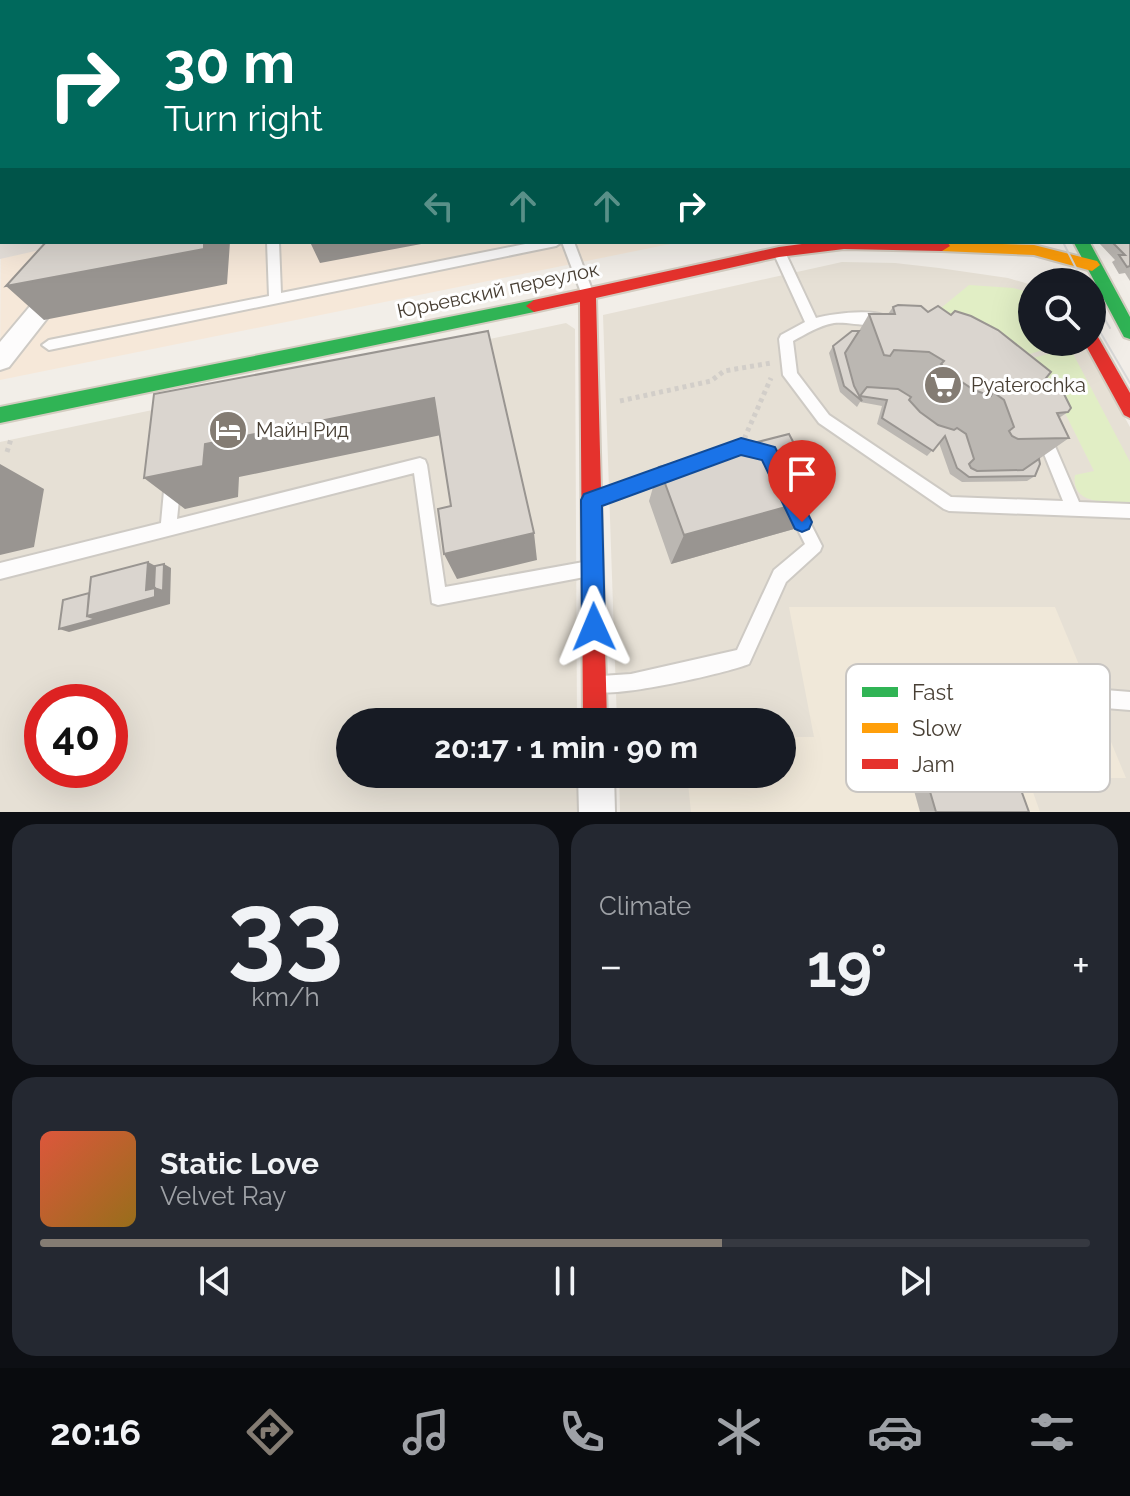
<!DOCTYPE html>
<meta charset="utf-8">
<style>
body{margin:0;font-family:Raleway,sans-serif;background:#242831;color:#f1f3f6;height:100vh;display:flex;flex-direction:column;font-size:30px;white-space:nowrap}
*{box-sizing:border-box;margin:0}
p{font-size:26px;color:#9ea1a6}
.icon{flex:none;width:44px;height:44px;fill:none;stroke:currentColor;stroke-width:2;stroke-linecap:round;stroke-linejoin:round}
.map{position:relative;height:812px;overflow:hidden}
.details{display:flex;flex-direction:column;gap:12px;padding:12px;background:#0d0f14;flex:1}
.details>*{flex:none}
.top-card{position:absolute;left:0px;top:0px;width:1130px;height:244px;box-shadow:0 8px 32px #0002;background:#00695c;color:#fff;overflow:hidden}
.buttons{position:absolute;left:1018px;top:268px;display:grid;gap:16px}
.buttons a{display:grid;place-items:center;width:88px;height:88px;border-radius:50%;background:#171b24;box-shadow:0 8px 32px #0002;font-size:40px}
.speed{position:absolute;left:24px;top:684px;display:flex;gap:16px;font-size:40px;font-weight:700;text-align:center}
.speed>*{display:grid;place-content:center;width:104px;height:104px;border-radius:50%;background:#171b24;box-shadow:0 8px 32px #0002;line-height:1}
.speed .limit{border:12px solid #d22;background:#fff;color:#111}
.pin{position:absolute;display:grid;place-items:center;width:68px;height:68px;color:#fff;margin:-82px -34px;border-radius:50% 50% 50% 0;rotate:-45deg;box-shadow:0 0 8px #0007}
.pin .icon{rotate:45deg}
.me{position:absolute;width:88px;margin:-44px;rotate:359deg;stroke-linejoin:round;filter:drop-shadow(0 0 6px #0008)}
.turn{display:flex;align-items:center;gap:28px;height:168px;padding:0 32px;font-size:36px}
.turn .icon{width:104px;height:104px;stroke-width:2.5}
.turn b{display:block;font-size:56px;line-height:68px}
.lanes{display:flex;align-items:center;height:76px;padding:0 32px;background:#0003;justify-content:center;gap:40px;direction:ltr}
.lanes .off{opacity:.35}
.big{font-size:60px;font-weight:700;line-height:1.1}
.details .widget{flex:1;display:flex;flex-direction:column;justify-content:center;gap:12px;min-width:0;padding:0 28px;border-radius:24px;background:#242831}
.details .dial{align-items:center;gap:0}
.dial b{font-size:104px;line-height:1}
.song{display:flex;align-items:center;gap:24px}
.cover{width:96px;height:96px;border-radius:12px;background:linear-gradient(135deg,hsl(10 70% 55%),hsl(40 70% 35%))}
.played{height:8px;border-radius:4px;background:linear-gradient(90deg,#847c73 65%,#363941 65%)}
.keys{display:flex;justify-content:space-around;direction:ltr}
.heat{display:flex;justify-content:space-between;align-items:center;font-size:44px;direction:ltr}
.details .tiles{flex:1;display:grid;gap:12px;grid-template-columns:1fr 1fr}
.widget:last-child{grid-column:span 2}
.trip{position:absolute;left:336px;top:708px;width:460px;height:80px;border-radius:40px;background:#171b24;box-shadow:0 8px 32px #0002;font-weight:700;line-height:80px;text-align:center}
.menu{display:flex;height:128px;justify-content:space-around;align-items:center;background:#090b0e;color:#9ea1a6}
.menu .icon{width:56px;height:56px}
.menu .active{color:#847c73}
.menu b{font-size:36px;color:#f1f3f6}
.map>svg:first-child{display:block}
.residential{fill:#e6e0d5;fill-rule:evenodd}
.commercial{fill:#f6e8d9}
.industrial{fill:#e5dfd9}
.education{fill:#f0e8d9}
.green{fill:#e1eec5}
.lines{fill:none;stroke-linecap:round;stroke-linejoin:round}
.lane-casing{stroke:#cecac4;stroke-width:4}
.street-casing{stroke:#cecac4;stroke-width:4}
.fast-casing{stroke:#d3ccc0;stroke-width:4}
.slow-casing{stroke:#d3ccc0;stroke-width:4}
.jam-casing{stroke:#d3ccc0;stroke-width:4}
.path{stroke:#d2cec9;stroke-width:5;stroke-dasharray:4 4;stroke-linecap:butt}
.lane{fill:#fdfcfc;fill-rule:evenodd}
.street{fill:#fdfcfc;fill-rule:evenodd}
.fast{fill:#30b455;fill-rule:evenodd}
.slow{fill:#ff9f0a;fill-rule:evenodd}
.jam{fill:#e5322d;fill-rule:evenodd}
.tram{stroke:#d9d9d8;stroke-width:2}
.rail{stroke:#d9d9d8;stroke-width:4;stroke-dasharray:7 7;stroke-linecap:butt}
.wall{fill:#bbb7b2}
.shaded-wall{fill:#999591}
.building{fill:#dad5cf;stroke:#999591;stroke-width:2}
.route{fill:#1a73e8;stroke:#114b97;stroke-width:2}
.labels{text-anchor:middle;stroke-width:6;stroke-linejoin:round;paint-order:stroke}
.street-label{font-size:20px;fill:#483f34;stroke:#fff}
.poi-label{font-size:20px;fill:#483f34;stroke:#fff;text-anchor:start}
.key{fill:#fff;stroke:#c8c5c2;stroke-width:2}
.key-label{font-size:22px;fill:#483f34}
</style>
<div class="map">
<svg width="1130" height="812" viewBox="0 0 1130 812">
<rect width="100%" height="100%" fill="#f2eee8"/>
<path class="residential" d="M 627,0 L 1130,0 L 1130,90 L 1128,2 L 612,2 Z
M 842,262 L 895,263 L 939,268 L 1008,278 L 1032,285 L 1032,342 L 1083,342 L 1130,427 L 1130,812 L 620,812 L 619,774 L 782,774 L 782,722 L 617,722 L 603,315 Z
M 566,323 L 575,329 L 577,722 L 350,722 L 350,774 L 577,774 L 577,812 L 0,812 L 0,442 ZM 42,702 L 110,702 L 110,770 L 42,770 Z"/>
<path class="commercial" d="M 2,86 L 2,242 L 680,242 L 0,380 Z"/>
<path class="industrial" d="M 0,120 L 2,242 L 75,242 L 0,259 Z"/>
<path class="education" d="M 789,607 L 1055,607 L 1126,778 L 1028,778 L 1040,812 L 691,812 L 687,774 L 782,774 L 782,737 L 814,737 Z"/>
<path class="green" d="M 969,285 L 1013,288 L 1032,293 L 1032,342 L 1067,343 L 1013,359 L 936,312 Z
M 1070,348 L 1130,462 L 1130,503 C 1110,502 1070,506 1075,475 L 1094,471 L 1058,399 L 1018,362 Z"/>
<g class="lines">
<defs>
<path id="lane" d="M 1096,0 L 1106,0 L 1108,2 L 1098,2 Z
M 1128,10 L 1130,11 L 1130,17 L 1128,16 Z
M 1128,141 L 1130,141 L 1130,148 L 1128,148 Z
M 267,242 L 279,242 L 281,293 L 535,242 L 562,242 L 556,246 L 49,350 L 42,345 L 49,340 L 269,296 Z
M 562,242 L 574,242 L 594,295 L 592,298 L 588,300 L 582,295 Z
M 779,248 L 785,252 L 816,318 C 832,314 877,307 889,319 C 878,331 850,321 834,323 C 818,326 806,334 793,341 L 797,373 L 829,415 L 951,497 L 1063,501 L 1036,434 L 1038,430 L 1043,428 L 1048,430 L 1079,502 L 1130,504 L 1130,518 L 949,511 L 944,509 L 819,423 L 783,375 L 779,339 L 781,335 L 805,322 L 773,252 Z
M 420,458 L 425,460 L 427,465 L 445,587 L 589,561 L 595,563 L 597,569 L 595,575 L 438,605 L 432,603 L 414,473 L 0,579 L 0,563 L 161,523 L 165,480 L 168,475 L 173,473 L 178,475 L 181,480 L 177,519 Z
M 670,466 L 675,468 L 677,473 L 675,478 L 596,506 L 591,504 L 588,499 L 591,494 Z
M 793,497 L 798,499 L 822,546 L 820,551 L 786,582 L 749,664 C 727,673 613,699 595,691 L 592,685 L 595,679 L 601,676 L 631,674 L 737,650 L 774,570 L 805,544 L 785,504 L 788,499 Z
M 1093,689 L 1130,692 L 1130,710 L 1093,707 L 1087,704 L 1084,698 L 1087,692 Z"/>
<path id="street" d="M 266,0 L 294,0 L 264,2 Z
M 364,0 L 380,0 L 363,2 Z
M 0,34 L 2,34 L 2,44 L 0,44 Z
M 84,242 L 107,242 L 9,367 L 0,370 L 0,342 Z
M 578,774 L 614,774 L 615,812 L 579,812 Z"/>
<path id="fast" d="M 1074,243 L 1090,243 L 1130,317 L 1130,339 L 1124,337 Z
M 534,300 L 542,306 L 534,312 L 0,423 L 0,407 Z"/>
<path id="slow" d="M 1130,114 L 1130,122 L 1128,123 L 1128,115 Z
M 937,242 L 1034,245 L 1097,261 L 1100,265 L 1092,271 L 1034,255 L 942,251 L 934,246 Z"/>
<path id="jam" d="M 817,242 L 947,242 L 950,246 L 942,251 L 844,249 L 779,257 L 596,298 L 607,722 L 583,722 L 580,302 L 534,312 L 526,306 L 534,300 L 779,247 Z
M 1092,335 L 1098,337 L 1130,393 L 1130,418 L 1124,415 L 1084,342 L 1092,342 Z"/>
</defs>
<use href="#lane" class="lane-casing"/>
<use href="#street" class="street-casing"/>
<use href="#fast" class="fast-casing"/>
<use href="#slow" class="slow-casing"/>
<use href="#jam" class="jam-casing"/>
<path class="path" d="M 620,401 L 711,381 L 724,371 L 771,363
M 741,446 L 771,378
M 7,452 L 11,439"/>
<use href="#lane" class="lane"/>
<use href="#street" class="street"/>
<use href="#fast" class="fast"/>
<use href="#slow" class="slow"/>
<use href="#jam" class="jam"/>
<path class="tram" d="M 1063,242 L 1083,282
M 1092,298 L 1110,328
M 1092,318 L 1130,383"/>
<path class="rail" d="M 384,2 L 398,0
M 443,2 L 458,0
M 488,2 L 502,0"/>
</g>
<path class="wall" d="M 1130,225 L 1130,281 L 1125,273 L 1119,274 L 1112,262 L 1115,260 L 1099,243 L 1100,242 L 1128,242 Z
M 893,307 L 928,312 L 1046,378 L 1068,412 L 1059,418 L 1069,438 L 1039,459 L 1035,476 L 1027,481 L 962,482 L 950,474 L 939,443 L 927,456 L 877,424 L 882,406 L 860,402 L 857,407 L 840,392 L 829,353 L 833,346 L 859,331 L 869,314 L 888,314 Z
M 659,467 L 794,529 L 671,564 L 649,501 Z
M 859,677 L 1029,812 L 920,812 L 895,723 L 858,724 L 848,681 Z"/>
<path class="shaded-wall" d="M 0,146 L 2,149 L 2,215 L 0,215 Z
M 204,242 L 230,242 L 227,284 L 44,320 L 6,286 Z
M 310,242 L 432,242 L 320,263 Z
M 434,398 L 446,434 L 239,477 L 238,497 L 185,509 L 144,478 L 205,444 Z
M 0,464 L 44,489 L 34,547 L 0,555 Z
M 822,497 L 794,529 L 671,564 L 684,535 Z
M 534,533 L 537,560 L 457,579 L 444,554 Z
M 148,562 L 163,570 L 164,564 L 171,568 L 170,604 L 69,632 L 59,629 L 146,590 Z"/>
<path class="building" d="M 2,106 L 2,126 L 0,126 L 0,117 Z
M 1128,225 L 1130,225 L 1130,266 L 1127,267 L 1119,255 L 1125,255 L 1112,242 L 1128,242 Z
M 46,242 L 204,242 L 204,249 L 6,286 Z
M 898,305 L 921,306 L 928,312 L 938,306 L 951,315 L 955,311 L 971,316 L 998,330 L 1051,372 L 1046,378 L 1061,388 L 1071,408 L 1068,412 L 1057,413 L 1069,438 L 1018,439 L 1012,436 L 1009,431 L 1014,427 L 1004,400 L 993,392 L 991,396 L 974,390 L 953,376 L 941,364 L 944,361 L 929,352 L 894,350 L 890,356 L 884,355 L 869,314 L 895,314 L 893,307 Z
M 488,331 L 534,533 L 444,554 L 438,509 L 451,506 L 434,398 L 205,444 L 203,466 L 144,478 L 154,394 Z
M 852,331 L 859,331 L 845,353 L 854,386 L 862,401 L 844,386 L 833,346 Z
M 867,387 L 898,389 L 911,397 L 909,400 L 920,412 L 938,425 L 954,430 L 957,428 L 966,434 L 974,459 L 969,464 L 971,468 L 977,471 L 1023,470 L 1039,459 L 1040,464 L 1035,476 L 969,477 L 957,468 L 945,436 L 933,451 L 882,418 L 887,400 L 860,396 Z
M 789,434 L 822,497 L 684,535 L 659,467 Z
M 148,562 L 146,590 L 155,588 L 155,597 L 87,616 L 91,577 Z
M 164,564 L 163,591 L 154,588 L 155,566 Z
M 89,593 L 87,616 L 96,619 L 59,629 L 63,600 Z
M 979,674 L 1029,812 L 936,812 L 909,720 L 871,721 L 859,677 Z"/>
<path class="route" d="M 741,438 L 775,447 L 812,522 L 809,529 L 802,532 L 795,529 L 762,460 L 741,455 L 602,506 L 605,627 L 601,635 L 594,638 L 586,635 L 582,627 L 581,500 L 584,494 Z"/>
<defs>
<symbol id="supermarket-disc" viewBox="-11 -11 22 22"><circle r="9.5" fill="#847c73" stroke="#fff"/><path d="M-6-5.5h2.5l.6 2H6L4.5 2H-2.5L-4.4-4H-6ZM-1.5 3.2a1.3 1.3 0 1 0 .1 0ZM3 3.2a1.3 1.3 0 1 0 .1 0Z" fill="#fff"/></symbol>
<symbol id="hotel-disc" viewBox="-11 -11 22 22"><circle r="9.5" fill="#847c73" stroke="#fff"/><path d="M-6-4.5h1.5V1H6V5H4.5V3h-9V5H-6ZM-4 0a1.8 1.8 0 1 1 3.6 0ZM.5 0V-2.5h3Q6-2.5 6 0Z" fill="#fff"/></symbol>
</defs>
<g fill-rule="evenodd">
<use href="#supermarket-disc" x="921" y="363" width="44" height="44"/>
<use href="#hotel-disc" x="206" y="408" width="44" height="44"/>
</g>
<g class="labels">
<g class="street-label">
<text transform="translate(498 290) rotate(-12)" y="7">Юрьевский переулок</text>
</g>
<g class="poi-label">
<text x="971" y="392">Pyaterochka</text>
<text x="256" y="437">Майн Рид</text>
</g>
</g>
<rect x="846" y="664" width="264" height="128" rx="12" class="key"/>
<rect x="862" y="687" width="36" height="10" fill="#30b455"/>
<rect x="862" y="723" width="36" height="10" fill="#ff9f0a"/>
<rect x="862" y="759" width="36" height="10" fill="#e5322d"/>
<g class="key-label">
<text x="912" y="700">Fast</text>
<text x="912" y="736">Slow</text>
<text x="912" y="772">Jam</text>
</g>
</svg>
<div class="buttons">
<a><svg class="icon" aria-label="search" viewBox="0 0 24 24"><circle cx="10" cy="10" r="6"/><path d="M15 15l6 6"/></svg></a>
</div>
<div class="speed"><div class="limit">40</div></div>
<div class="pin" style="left:802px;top:522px;background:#d93025"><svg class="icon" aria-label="arrive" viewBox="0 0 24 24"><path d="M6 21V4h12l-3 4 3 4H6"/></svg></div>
<svg class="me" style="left:594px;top:627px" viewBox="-20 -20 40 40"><path d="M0-17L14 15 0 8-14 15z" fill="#1a73e8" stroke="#fff" stroke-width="4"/></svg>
<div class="trip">20:17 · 1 min · 90 m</div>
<div class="top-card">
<div class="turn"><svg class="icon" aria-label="right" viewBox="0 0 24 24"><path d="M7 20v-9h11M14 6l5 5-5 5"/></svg><div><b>30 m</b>Turn right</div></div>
<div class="lanes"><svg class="icon off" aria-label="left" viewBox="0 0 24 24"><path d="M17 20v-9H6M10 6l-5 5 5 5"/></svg><svg class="icon off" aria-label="ahead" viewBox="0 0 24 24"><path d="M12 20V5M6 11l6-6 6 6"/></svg><svg class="icon off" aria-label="ahead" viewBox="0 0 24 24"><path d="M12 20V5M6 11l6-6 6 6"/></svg><svg class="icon" aria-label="right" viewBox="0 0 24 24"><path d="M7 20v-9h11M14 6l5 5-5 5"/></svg></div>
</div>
</div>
<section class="details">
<div class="tiles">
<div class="widget dial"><b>33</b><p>km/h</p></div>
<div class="widget"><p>Climate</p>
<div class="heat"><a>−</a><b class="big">19°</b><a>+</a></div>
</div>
<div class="widget">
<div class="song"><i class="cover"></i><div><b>Static Love</b><p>Velvet Ray</p></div></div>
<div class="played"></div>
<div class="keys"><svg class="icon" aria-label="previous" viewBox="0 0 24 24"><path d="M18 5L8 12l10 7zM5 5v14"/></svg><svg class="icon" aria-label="pause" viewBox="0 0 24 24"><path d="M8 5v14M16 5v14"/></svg><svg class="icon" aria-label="next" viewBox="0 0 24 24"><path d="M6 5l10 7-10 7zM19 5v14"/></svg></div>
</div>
</div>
</section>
<nav class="menu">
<b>20:16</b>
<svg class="icon active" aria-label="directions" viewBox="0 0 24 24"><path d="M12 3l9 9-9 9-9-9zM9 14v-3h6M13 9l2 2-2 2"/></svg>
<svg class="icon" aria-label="music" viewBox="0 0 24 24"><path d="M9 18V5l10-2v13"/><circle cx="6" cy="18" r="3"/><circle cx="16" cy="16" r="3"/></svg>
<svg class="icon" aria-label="phone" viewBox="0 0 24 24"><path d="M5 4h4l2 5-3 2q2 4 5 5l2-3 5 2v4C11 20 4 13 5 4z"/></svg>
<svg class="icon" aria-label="climate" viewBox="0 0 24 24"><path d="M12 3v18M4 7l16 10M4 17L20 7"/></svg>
<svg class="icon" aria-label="car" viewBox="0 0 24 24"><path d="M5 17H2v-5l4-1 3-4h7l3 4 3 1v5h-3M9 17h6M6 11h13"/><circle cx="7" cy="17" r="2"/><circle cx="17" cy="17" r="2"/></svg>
<svg class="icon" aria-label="filters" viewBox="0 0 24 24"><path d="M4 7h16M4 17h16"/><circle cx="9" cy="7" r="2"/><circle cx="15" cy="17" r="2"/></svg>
</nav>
